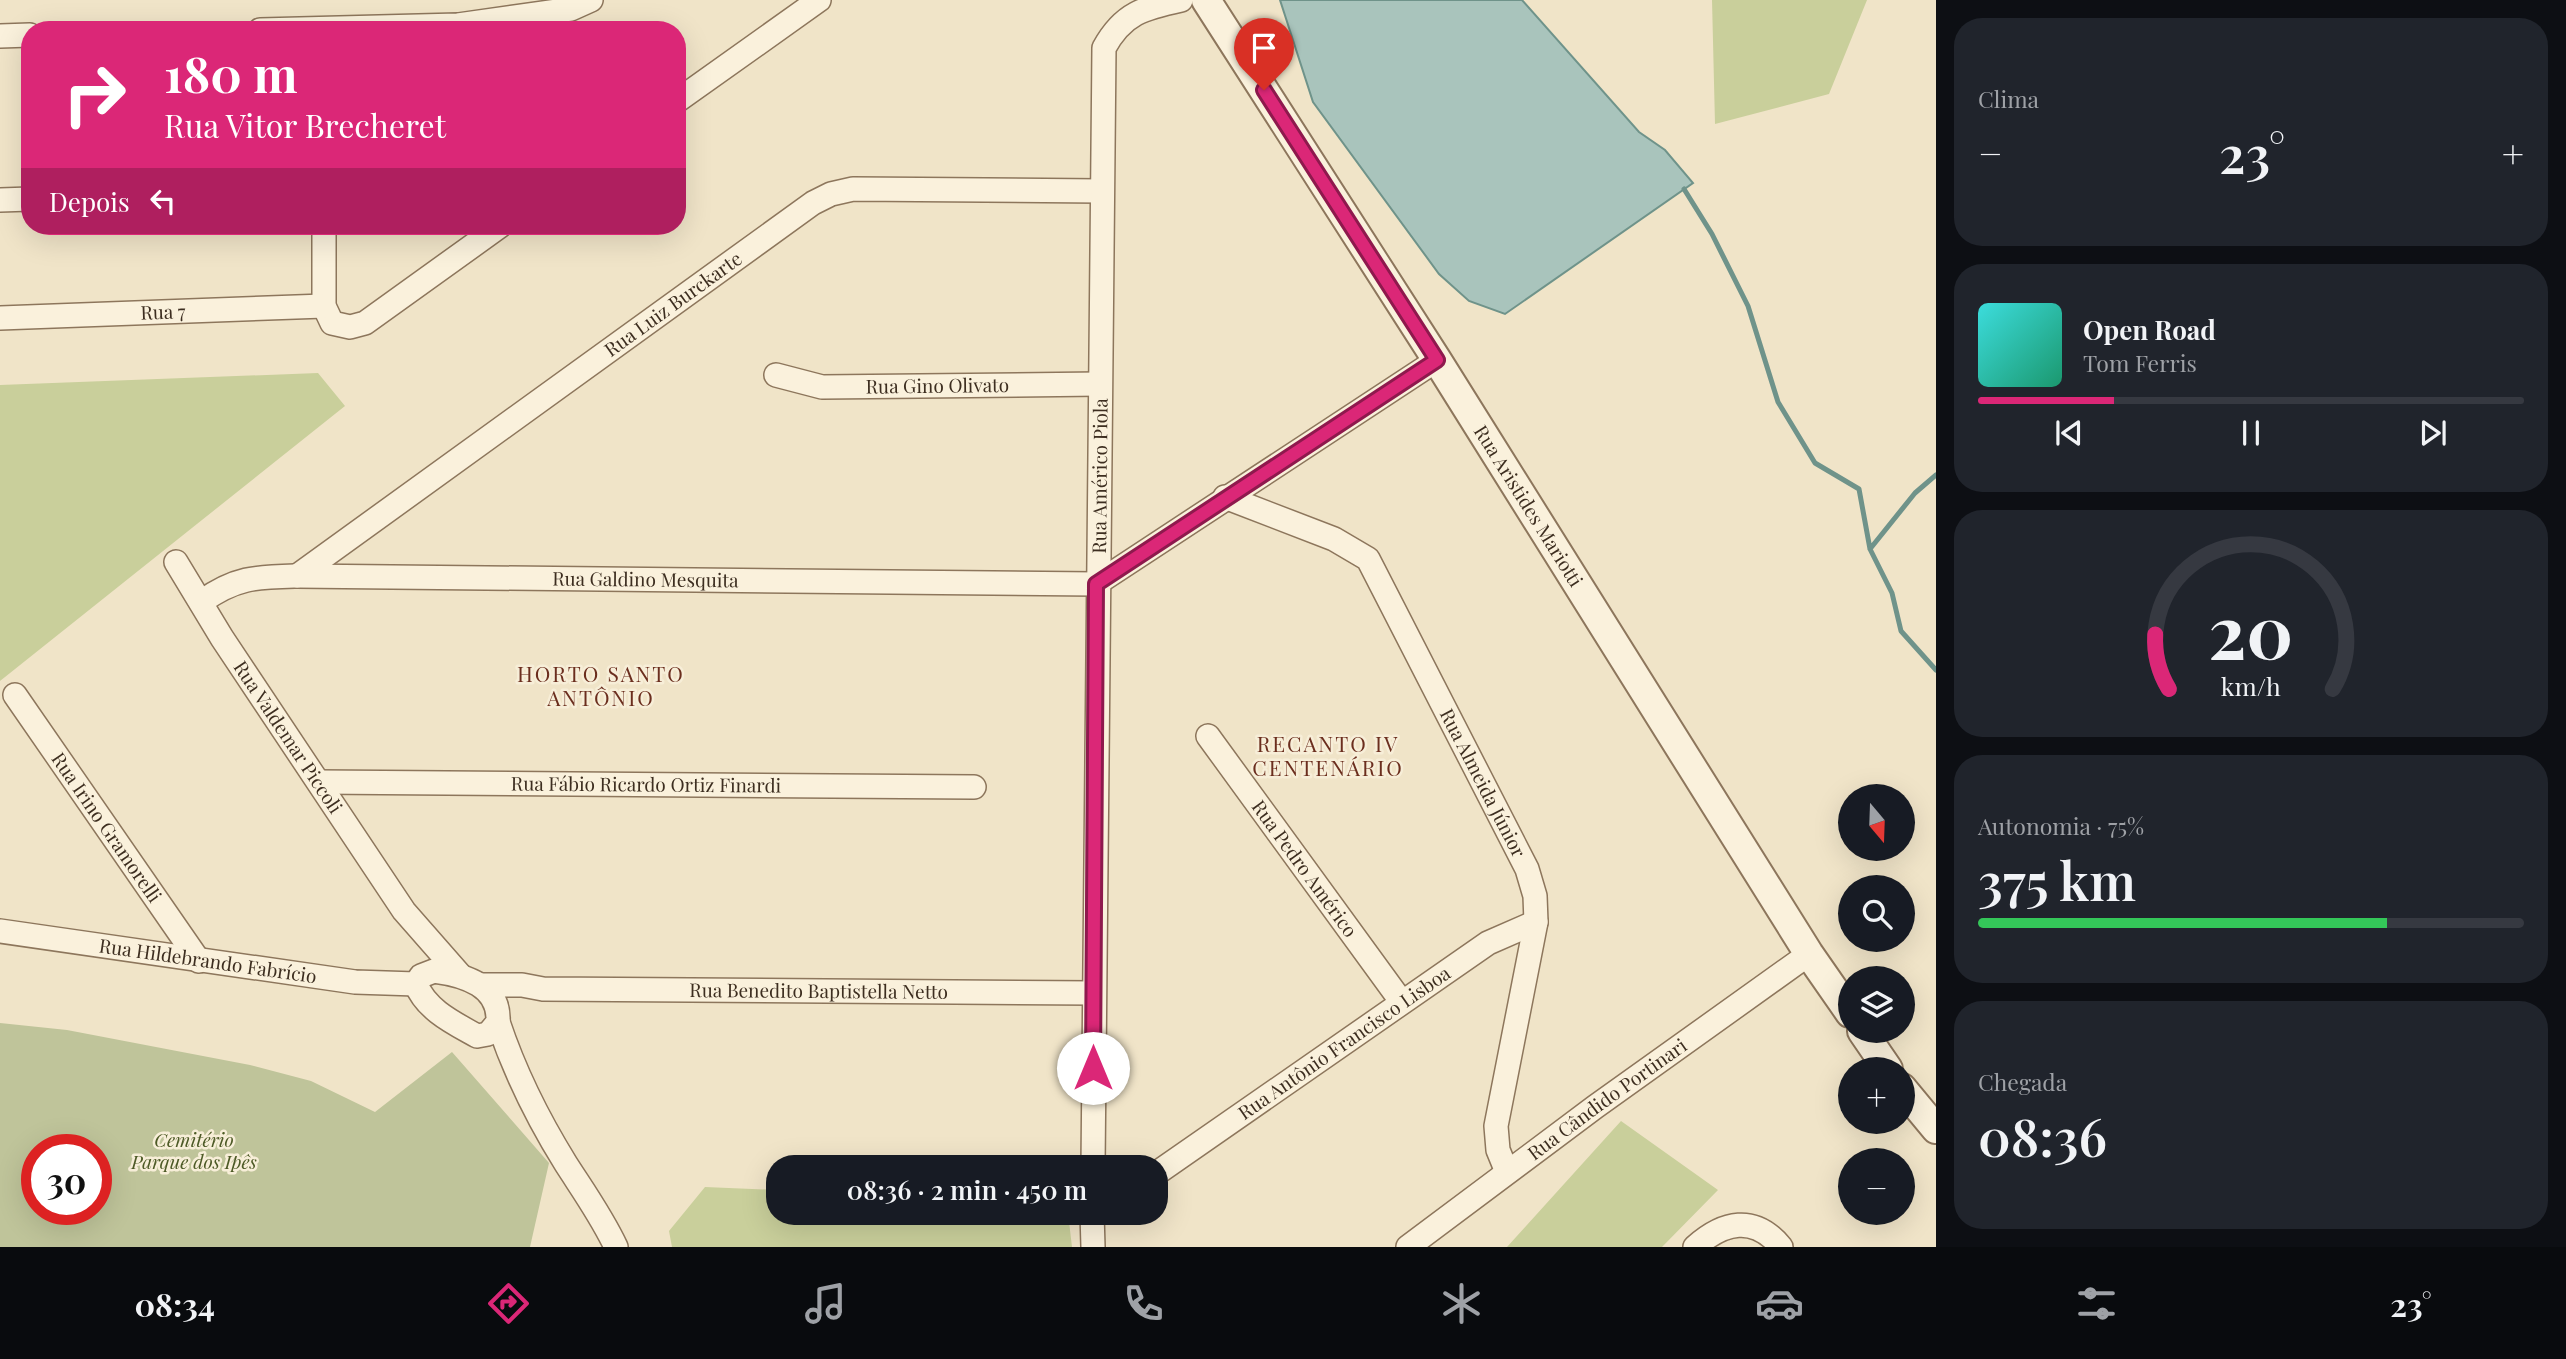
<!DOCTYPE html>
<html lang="pt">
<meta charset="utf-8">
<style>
body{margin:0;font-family:"Playfair Display",serif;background:#20242c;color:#f1f3f6;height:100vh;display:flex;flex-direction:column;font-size:26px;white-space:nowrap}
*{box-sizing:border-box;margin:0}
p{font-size:23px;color:#9ea1a6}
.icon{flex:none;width:38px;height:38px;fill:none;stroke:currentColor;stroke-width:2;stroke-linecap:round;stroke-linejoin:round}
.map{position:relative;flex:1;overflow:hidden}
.sheet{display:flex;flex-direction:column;gap:18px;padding:18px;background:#0d0f14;width:630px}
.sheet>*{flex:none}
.guide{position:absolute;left:21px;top:21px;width:665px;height:214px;border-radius:28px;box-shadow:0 7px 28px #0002;background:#db2777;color:#fff;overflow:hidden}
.needle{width:46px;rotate:161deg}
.fabs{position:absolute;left:1838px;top:784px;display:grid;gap:14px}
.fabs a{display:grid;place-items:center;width:77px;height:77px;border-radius:50%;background:#171b24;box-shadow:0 7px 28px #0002;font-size:35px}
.speed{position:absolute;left:21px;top:1134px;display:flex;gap:14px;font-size:35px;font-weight:700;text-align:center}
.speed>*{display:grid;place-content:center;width:91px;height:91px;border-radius:50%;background:#171b24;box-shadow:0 7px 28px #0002;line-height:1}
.speed .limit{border:10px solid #d22;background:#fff;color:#111}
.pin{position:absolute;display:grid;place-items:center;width:60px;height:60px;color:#fff;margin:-72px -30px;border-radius:50% 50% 50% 0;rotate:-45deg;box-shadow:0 0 7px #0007}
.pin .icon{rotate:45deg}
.me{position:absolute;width:77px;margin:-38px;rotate:0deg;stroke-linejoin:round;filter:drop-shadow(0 0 5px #0008)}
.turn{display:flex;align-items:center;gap:24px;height:147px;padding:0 28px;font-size:32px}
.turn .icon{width:91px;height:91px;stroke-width:2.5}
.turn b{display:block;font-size:49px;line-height:60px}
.then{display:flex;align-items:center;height:66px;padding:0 28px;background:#0003;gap:14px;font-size:26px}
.big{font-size:52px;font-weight:600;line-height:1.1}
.sheet .tile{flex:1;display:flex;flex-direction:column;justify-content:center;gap:10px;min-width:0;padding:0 24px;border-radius:28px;background:#20242c}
.sheet .dial{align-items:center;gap:0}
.dial svg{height:182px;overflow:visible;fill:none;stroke:#363941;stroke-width:7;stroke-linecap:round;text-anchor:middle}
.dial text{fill:#f1f3f6;stroke:none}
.song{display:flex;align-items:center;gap:21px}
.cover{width:84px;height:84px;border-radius:10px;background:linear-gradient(135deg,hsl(180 70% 55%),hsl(160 70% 35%))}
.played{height:7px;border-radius:4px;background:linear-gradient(90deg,#db2777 25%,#363941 25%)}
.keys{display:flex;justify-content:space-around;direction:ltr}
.heat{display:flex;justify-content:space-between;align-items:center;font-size:38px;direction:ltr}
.charge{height:10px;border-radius:5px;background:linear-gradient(90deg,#34c759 75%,#363941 0)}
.trip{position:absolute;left:766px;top:1155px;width:402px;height:70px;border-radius:28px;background:#171b24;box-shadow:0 7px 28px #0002;font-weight:600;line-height:70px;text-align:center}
.menu{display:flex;height:112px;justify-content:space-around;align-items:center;background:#090b0e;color:#9ea1a6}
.menu .icon{width:49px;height:49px}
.menu .on{color:#db2777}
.menu b{font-size:32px;color:#f1f3f6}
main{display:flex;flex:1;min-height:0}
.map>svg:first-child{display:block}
.green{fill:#c9cf9b}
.cemetery{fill:#bfc49a;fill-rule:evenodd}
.water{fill:#a9c4bc;stroke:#6f938a;stroke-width:2}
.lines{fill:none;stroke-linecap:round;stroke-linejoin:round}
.stream{stroke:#6f938a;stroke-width:5}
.minor-casing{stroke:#8d765c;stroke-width:26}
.tertiary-casing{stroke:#8d765c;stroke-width:32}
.minor{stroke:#faf1dc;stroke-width:23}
.tertiary{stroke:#faf1dc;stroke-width:28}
.route-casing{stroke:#8e194d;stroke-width:18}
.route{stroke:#db2777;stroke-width:12}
.labels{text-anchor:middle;stroke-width:5;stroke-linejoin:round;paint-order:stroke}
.street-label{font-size:19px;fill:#3d2e20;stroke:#f7eed8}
.park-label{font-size:19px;font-style:italic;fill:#4d5a26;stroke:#f7eed8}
.neighbourhood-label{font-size:21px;letter-spacing:2px;fill:#6b2e1e;stroke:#f7eed8}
</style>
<main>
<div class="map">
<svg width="1936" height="1247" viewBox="0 0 1936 1247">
<rect width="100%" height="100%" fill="#f0e4c8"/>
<path class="green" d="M 1712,0 L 1867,0 L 1829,94 L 1715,124 Z
M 318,373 L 345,406 L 0,681 L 0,385 Z
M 1621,1121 L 1718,1190 L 1662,1247 L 1507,1247 Z
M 705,1187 L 779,1190 L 779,1213 L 1068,1213 L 1072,1247 L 672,1247 L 669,1231 Z"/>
<path class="cemetery" d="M 0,1023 L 67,1030 L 250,1065 L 311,1081 L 375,1112 L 452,1052 L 549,1163 L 530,1247 L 0,1247 ZM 37,1150 L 96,1150 L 96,1209 L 37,1209 Z"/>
<path class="water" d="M 1280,0 L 1522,0 L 1639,132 L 1665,150 L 1693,183 L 1505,314 L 1469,301 L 1439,274 L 1313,102 Z"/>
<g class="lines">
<path class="stream" d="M 1684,189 L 1712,234 L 1748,306 L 1778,402 L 1815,463 L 1859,489 L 1870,549 L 1892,593 L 1901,631 L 1936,670
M 1870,549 L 1915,493 L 1936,475"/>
<defs>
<g id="minor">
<path d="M 260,30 L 458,25 L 571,9 L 591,0"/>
<path d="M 0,36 L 30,35"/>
<path d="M 677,101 L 819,0"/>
<path d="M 0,200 L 30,199"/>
<path d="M 324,226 L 324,306 L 332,323 L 350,327 L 365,323 L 500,226"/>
<path id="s1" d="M 0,318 L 324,306"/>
<path id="s2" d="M 776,375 L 822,387 L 1100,384"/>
<path id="s3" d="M 1225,497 L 1334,539 L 1368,559 L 1527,869 L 1535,896 L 1536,922 L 1496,1126 L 1498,1150 L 1507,1172"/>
<path id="s4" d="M 176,562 L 222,638 L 404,911 L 461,976"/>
<path id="s5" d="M 297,576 L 813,203 L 831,194 L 853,189 L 1101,191"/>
<path id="s6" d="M 201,602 C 236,577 256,577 297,576 L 1096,584 L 1437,360"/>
<path id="s7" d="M 15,695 L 199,961"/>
<path id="s8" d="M 1208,736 L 1401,1001"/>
<path id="s9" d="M 319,782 L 974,787"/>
<path id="s10" d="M 0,931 L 355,982 L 416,984"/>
<path d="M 434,971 C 465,975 500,986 498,1022 L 488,1034 L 477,1036 C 454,1023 426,1010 416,984 L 421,976 Z"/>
<path id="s11" d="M 483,985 L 522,985 L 543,989 L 1094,993"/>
<path d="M 498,1022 C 515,1073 538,1119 566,1164 C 584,1192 602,1217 616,1247"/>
<path id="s12" d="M 1093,1167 L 1104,48 C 1123,13 1144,8 1181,0"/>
<path id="s13" d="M 1157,1173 L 1488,943 L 1536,922"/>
<path d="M 1092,1213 L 1093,1247"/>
<path id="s14" d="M 1408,1247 L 1595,1107 L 1809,954"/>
<path d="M 1695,1247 C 1723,1222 1754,1214 1781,1247"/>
</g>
<g id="tertiary">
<path id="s15" d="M 1206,0 L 1437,360 L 1809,954 L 1850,1013"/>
<path d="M 1862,1031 L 1888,1069"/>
<path d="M 1902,1088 L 1936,1129"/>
</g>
</defs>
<use href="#minor" class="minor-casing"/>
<use href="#tertiary" class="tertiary-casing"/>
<use href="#minor" class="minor"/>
<use href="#tertiary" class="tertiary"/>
</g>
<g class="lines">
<defs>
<path id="route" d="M 1093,1068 L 1096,584 L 1437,360 L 1264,90"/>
</defs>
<use href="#route" class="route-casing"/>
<use href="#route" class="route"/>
</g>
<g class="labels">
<g class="street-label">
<text dy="7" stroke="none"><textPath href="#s5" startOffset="464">Rua Luiz Burckarte</textPath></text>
<text dy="7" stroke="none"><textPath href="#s1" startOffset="163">Rua 7</textPath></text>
<text dy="7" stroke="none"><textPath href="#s2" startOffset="163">Rua Gino Olivato</textPath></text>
<text dy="7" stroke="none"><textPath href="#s12" startOffset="691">Rua Américo Piola</textPath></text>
<text dy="7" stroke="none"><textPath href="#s15" startOffset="600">Rua Aristides Mariotti</textPath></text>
<text dy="7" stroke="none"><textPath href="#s6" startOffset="450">Rua Galdino Mesquita</textPath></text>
<text dy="7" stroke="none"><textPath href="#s4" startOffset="208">Rua Valdemar Piccoli</textPath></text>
<text dy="7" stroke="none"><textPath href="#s3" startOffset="408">Rua Almeida Júnior</textPath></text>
<text dy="7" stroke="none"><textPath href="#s9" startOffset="327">Rua Fábio Ricardo Ortiz Finardi</textPath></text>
<text dy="7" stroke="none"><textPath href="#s7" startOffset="161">Rua Irino Gramorelli</textPath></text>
<text dy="7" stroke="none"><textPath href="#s8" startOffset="164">Rua Pedro Américo</textPath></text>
<text dy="7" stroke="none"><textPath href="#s10" startOffset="210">Rua Hildebrando Fabrício</textPath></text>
<text dy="7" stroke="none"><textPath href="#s11" startOffset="336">Rua Benedito Baptistella Netto</textPath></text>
<text dy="7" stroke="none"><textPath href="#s13" startOffset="228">Rua Antônio Francisco Lisboa</textPath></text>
<text dy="7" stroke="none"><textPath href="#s14" startOffset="248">Rua Cândido Portinari</textPath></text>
</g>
<g class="park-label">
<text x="194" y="1147">Cemitério<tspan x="194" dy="22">Parque dos Ipês</tspan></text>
</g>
<g class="neighbourhood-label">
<text x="601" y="682">HORTO SANTO<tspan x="601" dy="24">ANTÔNIO</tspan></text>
<text x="1328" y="752">RECANTO IV<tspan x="1328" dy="24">CENTENÁRIO</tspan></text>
</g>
</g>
</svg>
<div class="fabs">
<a><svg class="needle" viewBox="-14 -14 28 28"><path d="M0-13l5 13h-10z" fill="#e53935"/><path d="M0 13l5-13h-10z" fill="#9ea1a6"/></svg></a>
<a><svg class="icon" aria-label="search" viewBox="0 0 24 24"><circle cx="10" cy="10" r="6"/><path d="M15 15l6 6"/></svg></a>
<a><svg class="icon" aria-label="layers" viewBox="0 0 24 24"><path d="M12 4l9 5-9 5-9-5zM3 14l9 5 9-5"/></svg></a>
<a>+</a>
<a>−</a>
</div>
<div class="speed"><div class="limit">30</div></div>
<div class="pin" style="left:1264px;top:90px;background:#d93025"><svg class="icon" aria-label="arrive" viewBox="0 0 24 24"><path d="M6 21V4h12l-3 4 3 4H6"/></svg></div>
<svg class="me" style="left:1093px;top:1068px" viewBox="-20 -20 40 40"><circle r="19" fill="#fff"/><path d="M0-13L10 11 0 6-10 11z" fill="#db2777"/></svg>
<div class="trip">08:36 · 2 min · 450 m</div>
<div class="guide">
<div class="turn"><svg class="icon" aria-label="right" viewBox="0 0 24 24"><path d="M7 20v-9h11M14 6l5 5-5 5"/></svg><div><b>180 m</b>Rua Vitor Brecheret</div></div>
<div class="then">Depois<svg class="icon" aria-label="left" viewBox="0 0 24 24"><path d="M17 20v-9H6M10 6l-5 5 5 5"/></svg></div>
</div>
</div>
<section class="sheet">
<div class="tile"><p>Clima</p>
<div class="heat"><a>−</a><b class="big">23°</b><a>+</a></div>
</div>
<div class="tile">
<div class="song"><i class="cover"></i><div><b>Open Road</b><p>Tom Ferris</p></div></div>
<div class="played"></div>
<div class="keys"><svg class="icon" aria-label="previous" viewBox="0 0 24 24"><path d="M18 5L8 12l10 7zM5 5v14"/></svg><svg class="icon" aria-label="pause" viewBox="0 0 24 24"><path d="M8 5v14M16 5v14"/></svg><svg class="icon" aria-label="next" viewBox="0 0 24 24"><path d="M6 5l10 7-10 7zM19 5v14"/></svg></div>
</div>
<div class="tile dial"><svg viewBox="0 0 100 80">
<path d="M14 69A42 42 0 1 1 86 69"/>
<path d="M14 69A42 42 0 0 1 8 45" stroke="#db2777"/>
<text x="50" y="56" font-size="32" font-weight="700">20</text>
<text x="50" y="72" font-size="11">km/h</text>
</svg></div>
<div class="tile"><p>Autonomia · 75%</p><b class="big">375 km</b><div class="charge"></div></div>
<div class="tile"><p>Chegada</p><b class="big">08:36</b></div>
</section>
</main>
<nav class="menu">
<b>08:34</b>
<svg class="icon on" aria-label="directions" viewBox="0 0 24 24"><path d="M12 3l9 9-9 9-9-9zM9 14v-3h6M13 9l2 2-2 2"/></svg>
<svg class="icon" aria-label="music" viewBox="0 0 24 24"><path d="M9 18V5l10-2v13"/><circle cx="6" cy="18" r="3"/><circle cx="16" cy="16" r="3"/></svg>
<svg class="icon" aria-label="phone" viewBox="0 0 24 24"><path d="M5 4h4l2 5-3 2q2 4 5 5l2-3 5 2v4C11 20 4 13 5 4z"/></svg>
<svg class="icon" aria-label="climate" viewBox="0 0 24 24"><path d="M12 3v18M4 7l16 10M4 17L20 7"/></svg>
<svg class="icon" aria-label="car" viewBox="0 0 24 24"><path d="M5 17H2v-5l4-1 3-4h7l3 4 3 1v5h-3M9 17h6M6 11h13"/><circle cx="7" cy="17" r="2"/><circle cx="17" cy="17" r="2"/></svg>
<svg class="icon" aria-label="filters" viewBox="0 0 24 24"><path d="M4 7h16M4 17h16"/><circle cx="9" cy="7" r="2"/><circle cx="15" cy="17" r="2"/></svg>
<b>23°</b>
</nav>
